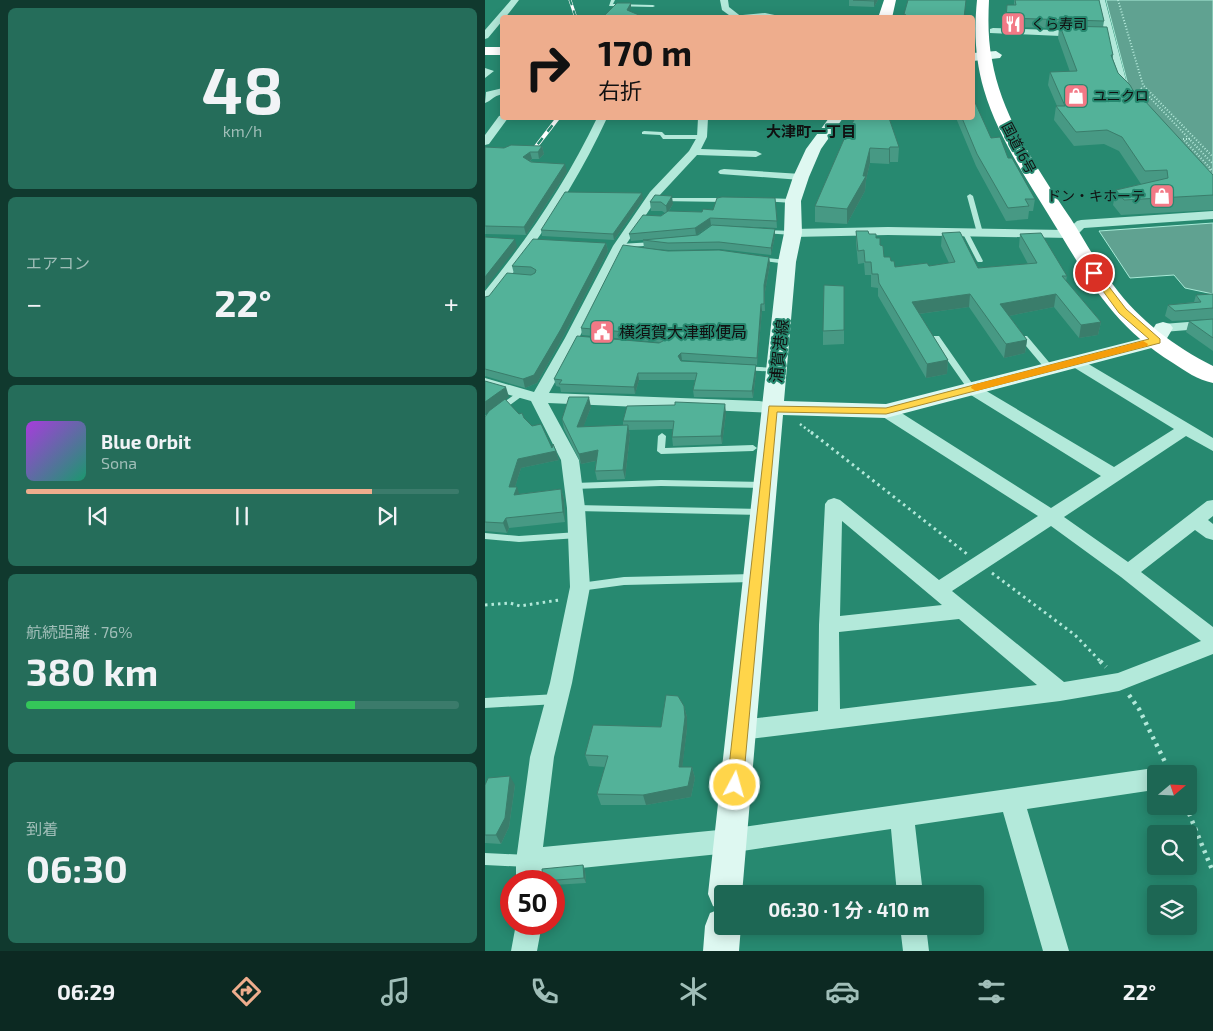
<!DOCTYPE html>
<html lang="ja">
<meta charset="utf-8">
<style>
body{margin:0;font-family:"Exo 2","Noto Sans JP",sans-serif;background:#256d5a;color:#f1f3f6;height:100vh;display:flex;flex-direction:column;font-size:19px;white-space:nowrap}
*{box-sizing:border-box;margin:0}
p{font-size:16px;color:#a0beb8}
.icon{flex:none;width:28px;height:28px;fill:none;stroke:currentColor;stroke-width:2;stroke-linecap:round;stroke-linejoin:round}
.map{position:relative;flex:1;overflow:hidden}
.panel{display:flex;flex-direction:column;gap:8px;padding:8px;background:#10392e;width:485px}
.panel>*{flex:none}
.hud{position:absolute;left:15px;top:15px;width:475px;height:105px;border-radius:5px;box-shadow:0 2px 12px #0003;background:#eead8d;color:#111;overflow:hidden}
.needle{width:32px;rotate:71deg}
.fabs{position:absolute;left:662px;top:765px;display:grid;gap:10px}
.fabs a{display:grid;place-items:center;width:50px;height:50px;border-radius:5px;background:#1d6754;box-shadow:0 2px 12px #0003;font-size:25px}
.speed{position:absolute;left:15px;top:870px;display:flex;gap:10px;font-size:25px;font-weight:700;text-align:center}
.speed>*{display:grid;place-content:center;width:65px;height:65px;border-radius:50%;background:#1d6754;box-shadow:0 2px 12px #0003;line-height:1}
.speed .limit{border:8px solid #d22;background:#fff;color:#111}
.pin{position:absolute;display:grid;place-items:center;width:42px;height:42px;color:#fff;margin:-21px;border:2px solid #fff;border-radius:50%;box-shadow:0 1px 5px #0007}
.me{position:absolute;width:55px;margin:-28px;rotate:6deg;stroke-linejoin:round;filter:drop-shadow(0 0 4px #0008)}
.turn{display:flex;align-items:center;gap:18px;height:105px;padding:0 15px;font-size:22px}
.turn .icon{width:65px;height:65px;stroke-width:2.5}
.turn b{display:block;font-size:35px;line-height:42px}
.big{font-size:38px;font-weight:700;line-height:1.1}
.panel .widget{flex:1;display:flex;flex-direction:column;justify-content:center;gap:8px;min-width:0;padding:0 18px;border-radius:8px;background:#256d5a}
.panel .dial{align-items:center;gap:0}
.dial b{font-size:65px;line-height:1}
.song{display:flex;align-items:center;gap:15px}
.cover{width:60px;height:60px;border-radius:8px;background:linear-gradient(135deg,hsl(280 70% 55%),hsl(160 70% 35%))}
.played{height:5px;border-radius:2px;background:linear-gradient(90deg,#eead8d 80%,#3b7b6b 80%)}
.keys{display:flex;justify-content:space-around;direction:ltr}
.heat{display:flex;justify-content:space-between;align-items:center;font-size:28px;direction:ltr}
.charge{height:8px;border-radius:4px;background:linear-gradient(90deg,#34c759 76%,#3b7b6b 0)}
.trip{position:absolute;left:229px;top:885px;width:270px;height:50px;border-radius:5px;background:#1d6754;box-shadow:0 2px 12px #0003;font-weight:700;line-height:50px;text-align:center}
.tabs{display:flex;height:80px;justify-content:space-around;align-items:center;background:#0c2922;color:#a0beb8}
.tabs .icon{width:35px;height:35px}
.tabs .current{color:#eead8d}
.tabs b{font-size:22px;color:#f1f3f6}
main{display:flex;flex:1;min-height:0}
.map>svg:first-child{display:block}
.water{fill:#60a291;stroke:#a8ead7}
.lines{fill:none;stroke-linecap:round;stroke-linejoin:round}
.path-far3{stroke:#b3e9da;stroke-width:2;stroke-dasharray:1 2;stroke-linecap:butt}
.path-far2{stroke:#b3e9da;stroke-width:2.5;stroke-dasharray:2 3;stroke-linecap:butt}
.path-far1{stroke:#b3e9da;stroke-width:3;stroke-dasharray:2.5 4;stroke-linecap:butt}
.path{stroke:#b3e9da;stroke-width:4.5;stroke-dasharray:3 5;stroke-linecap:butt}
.lane{fill:#b3e9da;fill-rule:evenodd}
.street{fill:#b3e9da;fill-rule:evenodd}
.secondary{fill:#def8f1;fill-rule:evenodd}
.highway{fill:#fff;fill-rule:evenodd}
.rail-far1-casing{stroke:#fff;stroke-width:3}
.rail-casing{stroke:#fff;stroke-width:4}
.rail-far1{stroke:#278970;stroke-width:2;stroke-dasharray:5.5;stroke-linecap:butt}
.rail{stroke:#278970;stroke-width:2.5;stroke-dasharray:8;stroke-linecap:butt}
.wall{fill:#479984}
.shaded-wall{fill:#3a7d6b}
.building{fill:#53b299;stroke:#3a7d6b}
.route{fill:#ffd54a;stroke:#a68a30}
.slow{fill:#f59e0b}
.labels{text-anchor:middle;stroke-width:4;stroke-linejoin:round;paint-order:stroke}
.far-poi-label{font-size:14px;fill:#111;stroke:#278970;text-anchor:start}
.far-street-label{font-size:14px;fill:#111;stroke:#278970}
.far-neighbourhood-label{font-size:15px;font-weight:bold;fill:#111;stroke:#278970}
.poi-label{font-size:16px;fill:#111;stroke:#278970;text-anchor:start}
.street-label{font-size:16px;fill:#111;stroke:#278970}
</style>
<main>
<section class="panel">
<div class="widget dial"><b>48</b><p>km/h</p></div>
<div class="widget"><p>エアコン</p>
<div class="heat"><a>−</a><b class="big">22°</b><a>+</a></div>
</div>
<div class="widget">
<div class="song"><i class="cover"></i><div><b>Blue Orbit</b><p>Sona</p></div></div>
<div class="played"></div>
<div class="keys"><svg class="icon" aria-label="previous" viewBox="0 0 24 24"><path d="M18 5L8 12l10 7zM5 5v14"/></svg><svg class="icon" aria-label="pause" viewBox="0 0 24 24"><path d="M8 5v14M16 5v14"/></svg><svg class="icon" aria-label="next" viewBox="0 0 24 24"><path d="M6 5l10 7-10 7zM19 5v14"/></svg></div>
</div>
<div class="widget"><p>航続距離 · 76%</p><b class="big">380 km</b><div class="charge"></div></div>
<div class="widget"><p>到着</p><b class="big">06:30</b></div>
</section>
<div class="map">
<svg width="728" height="951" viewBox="0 0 728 951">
<rect width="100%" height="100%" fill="#278970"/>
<path class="water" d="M 621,0 L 728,0 L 728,175 L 643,85 Z
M 728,223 L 728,294 L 700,288 L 689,275 L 645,278 L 614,231 Z"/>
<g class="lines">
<path class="path-far3" d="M 633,0 L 658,85 L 728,157
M 656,88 L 728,164
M 705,139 L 698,139 L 727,170 L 723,170"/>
<path class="path-far2" d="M 315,424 L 328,434"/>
<path class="path-far1" d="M 326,432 L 482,554
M 507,573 L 590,635 L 616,662
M 0,605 L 25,603 L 35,606 L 74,600"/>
<path class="path" d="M 615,661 L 621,667
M 644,695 L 654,709 L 681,764
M 701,806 L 728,872"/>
<path class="lane" d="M 126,0 L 130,0 L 128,4 L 168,5 L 170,6 L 168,7 L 124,6 Z
M 280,13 L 304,18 L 280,15 L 226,18 Z
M 176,17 L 189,17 L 191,18 L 174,18 Z
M 159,131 L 177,132 L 180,135 L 217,135 L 220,137 L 217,139 L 178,139 L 175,135 L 157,134 L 157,132 Z
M 485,194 L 488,196 L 498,233 L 497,234 L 492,233 L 482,196 Z
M 175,198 L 242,198 L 245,200 L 242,202 L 173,201 L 172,200 Z
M 278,198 L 308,199 L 311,201 L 308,203 L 276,201 L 275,200 Z
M 280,230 L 308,231 L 311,233 L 308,235 L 278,233 L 278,231 Z
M 480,230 L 483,232 L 498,261 L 497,262 L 493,262 L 492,261 L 477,232 Z
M 169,242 L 171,243 L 171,245 L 134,248 L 131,246 L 134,244 Z
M 273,257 L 302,260 L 305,262 L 302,264 L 271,260 L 270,259 Z
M 448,336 L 454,336 L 491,389 L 490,391 L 484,391 L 447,338 Z
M 536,336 L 542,336 L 568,367 L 569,369 L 568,371 L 562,371 L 536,340 Z
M 257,366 L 292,368 L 296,370 L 292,372 L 260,370 L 257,370 L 256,368 Z
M 33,392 L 39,392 L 40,394 L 6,419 L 3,425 L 0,426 L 0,416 Z
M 177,433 L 181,436 L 180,448 L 268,445 L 272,448 L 268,451 L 176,454 L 172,451 L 173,436 Z
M 176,480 L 279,482 L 283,485 L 279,488 L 176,486 L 89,489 L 85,486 L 89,483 Z
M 91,505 L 276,509 L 281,512 L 276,515 L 91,511 L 86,508 Z
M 93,532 L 96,533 L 98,535 L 96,537 L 93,538 L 34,542 L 0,539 L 0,533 L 34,536 Z
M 268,574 L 271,575 L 273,578 L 271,581 L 268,582 L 139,585 L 95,591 L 92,590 L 90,587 L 92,584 L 95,583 L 139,577 Z
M 72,694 L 76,696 L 77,699 L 76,702 L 72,704 L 0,708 L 0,698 Z
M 0,853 L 42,855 L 46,857 L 48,861 L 46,865 L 42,867 L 0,865 Z"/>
<path class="street" d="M 26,0 L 34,0 L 20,18 L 18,18 L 18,20 L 3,38 L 0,39 L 0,30 Z
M 235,0 L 243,0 L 244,7 L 258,18 L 248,18 L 237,10 Z
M 612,0 L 620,0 L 642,84 L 650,94 L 649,96 L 641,96 L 632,85 Z
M 508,28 L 598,31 L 602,34 L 598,37 L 505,33 L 505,29 Z
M 0,68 L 9,71 L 0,78 Z
M 18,88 L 18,94 C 7,96 7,101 0,103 L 1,92 Z
M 18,115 L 18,118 L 23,118 L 4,144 L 0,145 L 0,135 L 14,116 Z
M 112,118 L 122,118 C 91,185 51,245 5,303 L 0,304 L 0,291 C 44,237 82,181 112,118 Z
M 213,118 L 223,118 L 222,137 L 216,149 L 271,151 L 277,154 L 271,157 L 212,155 L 173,197 L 140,246 L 94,338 L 64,393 L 274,401 L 294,404 L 296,408 L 294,412 L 288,413 L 63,403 L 94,460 L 100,508 L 105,587 L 87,683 L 69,757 L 58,847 L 244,829 L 669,768 L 677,771 L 678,774 L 671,774 L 671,789 L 669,790 L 542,809 L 584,951 L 558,951 L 518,812 L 430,825 L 438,894 L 412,894 L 406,829 L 244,853 L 57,872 L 57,881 L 31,881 L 31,861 L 45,757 L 65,683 L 85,587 L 82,508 L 76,460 L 46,401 L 0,388 L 0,378 L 49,392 L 80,338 L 128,246 L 165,192 L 204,151 L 212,137 Z
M 239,169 L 316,174 L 322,177 L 316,180 L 235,174 L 233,172 L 235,170 Z
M 728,211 L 728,219 L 599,228 L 590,237 L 585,238 L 403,235 L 308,237 L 302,233 L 308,229 L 403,227 L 582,230 L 592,221 L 596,220 Z
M 728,320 L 728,328 L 678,332 L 673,331 L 671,328 L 673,325 L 678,324 Z
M 590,357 L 595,359 L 728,438 L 728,451 L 701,436 L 579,517 L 643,562 L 722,501 L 728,500 L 728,516 L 723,520 L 728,524 L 728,540 L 721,538 L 710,530 L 656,572 L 728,627 L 728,654 L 634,691 L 575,701 L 256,740 L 248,737 L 245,730 L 248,723 L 256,720 L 333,711 L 334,625 L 340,504 L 343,500 L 349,498 L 355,500 L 454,580 L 553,516 L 395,415 L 393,411 L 395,407 L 401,406 L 407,407 L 566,508 L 616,476 L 481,392 L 479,389 L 481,386 L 493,386 L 629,467 L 689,429 L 585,365 L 582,362 L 585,359 ZM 357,521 L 457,605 L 355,616 ZM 566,526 L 636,577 L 716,641 L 633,673 L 579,682 L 467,591 ZM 474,619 L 552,685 L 355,709 L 354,632 Z
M 31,924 L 57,924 L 52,951 L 26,951 Z
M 415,926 L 441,926 L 444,951 L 418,951 Z"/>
<path class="secondary" d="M 511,51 L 517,55 L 515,58 L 488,61 L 488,53 Z
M 344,118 L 358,118 L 336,149 L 324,177 L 316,201 L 317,233 L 311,262 L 299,401 L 401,404 L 663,337 L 671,324 L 678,322 L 685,324 L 688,328 L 678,345 L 401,418 L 298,415 L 257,894 L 238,894 L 238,926 L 256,926 L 254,951 L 218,951 L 220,926 L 225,913 L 235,909 L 228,906 L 223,894 L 293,262 L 299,233 L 300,201 L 308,177 L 321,149 Z"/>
<path class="highway" d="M 399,0 L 411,0 L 407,18 L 393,18 Z
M 492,0 L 504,0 C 503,21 503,40 507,60 C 517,118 554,171 586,219 C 600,241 613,265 629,286 C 654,320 690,347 728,366 L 728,383 C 713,380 700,371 688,363 C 624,323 601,275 563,214 C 539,175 512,134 499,90 C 490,59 489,31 492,0 Z
M 0,47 L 18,47 L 18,55 L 0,55 Z"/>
<defs>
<path id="rail-far1" d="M 85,0 L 91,18"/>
<path id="rail" d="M 43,157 L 73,118"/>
</defs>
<use href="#rail-far1" class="rail-far1-casing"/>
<use href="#rail" class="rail-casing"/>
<use href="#rail-far1" class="rail-far1"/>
<use href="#rail" class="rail"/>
</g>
<path class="wall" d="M 364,0 L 393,0 L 389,7 L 364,6 Z
M 529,0 L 614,0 L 619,21 L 618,27 L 628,55 L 628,59 L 633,73 L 654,101 L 728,175 L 728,210 L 636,215 L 628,205 L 631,190 L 656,184 L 634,151 L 619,144 L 589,146 L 569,120 L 571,106 L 572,106 L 563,85 L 565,72 L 585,72 L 573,38 L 574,28 L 520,27 L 522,5 L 529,5 Z
M 471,118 L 488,118 L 523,158 L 550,199 L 548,211 L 544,211 L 543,219 L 521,221 L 491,166 Z
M 360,137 L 414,147 L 413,162 L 405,162 L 404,164 L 385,163 L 381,180 L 380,191 L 362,224 L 330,222 L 330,206 Z
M 57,146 L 59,154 L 54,159 L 47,159 L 45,161 L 82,172 L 41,235 L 0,234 L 0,147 L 19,148 Z
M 170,195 L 188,204 L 184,211 L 217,212 L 290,198 L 292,228 L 226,225 L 211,235 L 146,241 L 144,234 L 180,213 L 177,211 L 166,211 L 165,202 Z
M 158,199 L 129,240 L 57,236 L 56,230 Z
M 290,229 L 290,236 L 286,255 L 235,249 L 184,250 L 159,248 L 158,240 Z
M 371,231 L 384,234 L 391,238 L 395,245 L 399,257 L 406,261 L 410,267 L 444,266 L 464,263 L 456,246 L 457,233 L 493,268 L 543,264 L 534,247 L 535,234 L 582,276 L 581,281 L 616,322 L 613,335 L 594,338 L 569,307 L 524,316 L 542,340 L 540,353 L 519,358 L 484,307 L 434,314 L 463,360 L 462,374 L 441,378 L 393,296 L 393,288 L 386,287 L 386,275 L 380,275 L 379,263 L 373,264 L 371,243 Z
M 121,243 L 123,251 L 78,337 L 52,383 L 40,388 L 0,376 L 0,297 L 4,296 L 29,274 L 27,266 Z
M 183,251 L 284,257 L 285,264 L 280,292 L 280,311 L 277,311 L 272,365 L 197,360 L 196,361 L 271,373 L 268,398 L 209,397 L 208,390 L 210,380 L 154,380 L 150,394 L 76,392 L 75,387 L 71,386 L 69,379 L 175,342 L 97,335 L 96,328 Z
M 359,286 L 359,344 L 338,345 L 338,331 Z
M 728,294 L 728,319 L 687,321 L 680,316 L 683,305 L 709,302 L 711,295 Z
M 728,319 L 728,351 L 701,332 L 704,321 Z
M 106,407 L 98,427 L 138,425 L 138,421 L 241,413 L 237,444 L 188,446 L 187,437 L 188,429 L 144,430 L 145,435 L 140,479 L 112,480 L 110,471 L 111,461 L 96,464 L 79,429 L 77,419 Z
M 0,417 L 39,418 L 67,448 L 71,451 L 74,460 L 36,468 L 30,487 L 34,494 L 76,489 L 79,499 L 80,522 L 24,528 L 22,533 L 0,531 Z
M 199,706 L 202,717 L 202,729 L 197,767 L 207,767 L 210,778 L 206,797 L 161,805 L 116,805 L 112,794 L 120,767 L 104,766 L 100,755 L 176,727 Z
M 0,785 L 30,785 L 24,827 L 16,844 L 0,843 Z
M 98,865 L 100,870 L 101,883 L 69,885 L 69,881 L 58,881 Z"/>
<path class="shaded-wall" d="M 390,0 L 393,0 L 389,7 L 389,1 Z
M 146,3 L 146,8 L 143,15 L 142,10 Z
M 57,146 L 59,154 L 54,159 L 53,152 Z
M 405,147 L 405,162 L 404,164 L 404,149 Z
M 385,148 L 385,163 L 381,180 L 380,191 L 362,224 L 362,209 L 378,176 Z
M 45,152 L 47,159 L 40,165 L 38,157 Z
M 80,164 L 82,172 L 41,235 L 39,227 Z
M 157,193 L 158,199 L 129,240 L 128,234 Z
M 187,196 L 188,204 L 182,214 L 181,206 Z
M 225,218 L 226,225 L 211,235 L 210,228 Z
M 290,229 L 290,236 L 286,255 L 286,248 Z
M 30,239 L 32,247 L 0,288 L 0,277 Z
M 121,243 L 123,251 L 78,337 L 52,383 L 40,388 L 38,379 Z
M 284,257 L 285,264 L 280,292 L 280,311 L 279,285 Z
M 485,294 L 484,307 L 426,315 L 427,302 Z
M 571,294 L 569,307 L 514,318 L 515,304 Z
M 276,304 L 277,311 L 272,365 L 272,358 Z
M 616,322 L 613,335 L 594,338 L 596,325 Z
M 542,340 L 540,353 L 519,358 L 521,344 Z
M 196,353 L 197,360 L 194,363 L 193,356 Z
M 463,360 L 462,374 L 441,378 L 442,364 Z
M 271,365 L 271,373 L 268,398 L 267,391 Z
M 153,373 L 154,380 L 150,394 L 149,387 Z
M 21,387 L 24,397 L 0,414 L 0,402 Z
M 104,397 L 106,407 L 95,436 L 92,427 Z
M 240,404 L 241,413 L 237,444 L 236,436 Z
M 143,425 L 145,435 L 140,479 L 138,470 Z
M 113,450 L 115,460 L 96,464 L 94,454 Z
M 71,451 L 74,460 L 36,468 L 27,497 L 24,487 L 33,459 Z
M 32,487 L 35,496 L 29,495 Z
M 76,489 L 79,499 L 80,522 L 78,512 Z
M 21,518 L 24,528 L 22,533 L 18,523 Z
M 199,706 L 202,717 L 202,729 L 196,778 L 194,767 Z
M 207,767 L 210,778 L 206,797 L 161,805 L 158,795 Z
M 25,776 L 30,785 L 24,827 L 16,844 L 11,835 Z
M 98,865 L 100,870 L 101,883 L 99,878 Z"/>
<path class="building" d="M 368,0 L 390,0 L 389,1 Z
M 423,0 L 481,0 L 479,18 L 420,18 L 421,15 L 419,14 Z
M 530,0 L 614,0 L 619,21 L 521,18 L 522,5 L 531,5 Z
M 132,3 L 146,3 L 142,10 L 161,18 L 117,18 Z
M 575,26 L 622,27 L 628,55 L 626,55 L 633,73 L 645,85 L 654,101 L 659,100 L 728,175 L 728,195 L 639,200 L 631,190 L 683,178 L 682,170 L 660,171 L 637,137 L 622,130 L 591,132 L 571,106 L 580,106 L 565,72 L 592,71 Z
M 488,54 L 489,54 L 489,70 L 488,74 Z
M 488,98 L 506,138 L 515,137 L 523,158 L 527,158 L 550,199 L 540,199 L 544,206 L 523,208 L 492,154 L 477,118 L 488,118 Z
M 370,118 L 404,118 L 414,147 L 405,147 L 404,149 L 385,148 L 378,176 L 381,176 L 362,209 L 330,206 L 360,137 Z
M 26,145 L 57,146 L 53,152 L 45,152 L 38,157 L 46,162 L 80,164 L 39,227 L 0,226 L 0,147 L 19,148 Z
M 80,192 L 157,193 L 128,234 L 56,230 Z
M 170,195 L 187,196 L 181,206 L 176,202 L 165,202 Z
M 237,197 L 290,198 L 292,221 L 225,218 L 210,228 L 144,234 L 158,215 L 176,216 L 183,211 L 217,212 L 218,209 L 228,210 L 232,198 Z
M 227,225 L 290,229 L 286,248 L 234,242 L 183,243 L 158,240 L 213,235 Z
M 371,231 L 383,231 L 384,234 L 391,234 L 391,238 L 395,238 L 395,245 L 398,246 L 399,257 L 405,257 L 406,261 L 409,261 L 410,267 L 442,263 L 444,266 L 470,262 L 457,233 L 475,232 L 493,268 L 552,263 L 535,234 L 556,233 L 582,276 L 577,276 L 616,322 L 596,325 L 571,294 L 515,304 L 542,340 L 521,344 L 485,294 L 427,302 L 463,360 L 442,364 L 394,283 L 393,274 L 387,274 L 386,262 L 380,262 L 379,250 L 373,251 Z
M 0,237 L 30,239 L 0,277 Z
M 48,239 L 121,243 L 76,329 L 49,375 L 38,379 L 0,369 L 0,297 L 4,296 L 22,273 L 46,275 L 50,273 L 51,270 L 46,267 L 27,266 Z
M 138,245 L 183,251 L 234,250 L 284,257 L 279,285 L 279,304 L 276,304 L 272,358 L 196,353 L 193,356 L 196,361 L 271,365 L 267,391 L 208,390 L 212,373 L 153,373 L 149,387 L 74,384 L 77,380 L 69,379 L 92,336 L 174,343 L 180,340 L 174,335 L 96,328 Z
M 339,285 L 359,286 L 359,330 L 338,331 Z
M 728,294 L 728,308 L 690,311 L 683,305 L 716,302 L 711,295 Z
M 728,319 L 728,338 L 704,321 Z
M 0,381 L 21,387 L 0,402 Z
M 84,397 L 104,397 L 92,427 L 143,425 L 138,470 L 110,471 L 113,450 L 94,454 L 77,419 Z
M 20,399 L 34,414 L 37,413 L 39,418 L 47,426 L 56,424 L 67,448 L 68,444 L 71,451 L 33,459 L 24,487 L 32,487 L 29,495 L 76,489 L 78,512 L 21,518 L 18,523 L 0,522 L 0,417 L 4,411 Z
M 190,402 L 240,404 L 236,436 L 187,437 L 189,421 L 138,421 L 142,406 L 190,405 Z
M 181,695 L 193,696 L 199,706 L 200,717 L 194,767 L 207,767 L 203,786 L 158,795 L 112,794 L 123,756 L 100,755 L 108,725 L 176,727 Z
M 25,776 L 20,818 L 11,835 L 0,835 L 0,785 L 3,778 Z
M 98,865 L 99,878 L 58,881 L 57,869 Z"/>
<path class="route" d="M 609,270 L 612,271 L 641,309 L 675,339 L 675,343 L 401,414 L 292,412 L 258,785 L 255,790 L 250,792 L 244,790 L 242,785 L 284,406 L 401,408 L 664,339 L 634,313 L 605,273 Z"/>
<path class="slow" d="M 658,341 L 663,344 L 662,346 L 491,391 L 486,388 L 487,385 Z"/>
<defs>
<symbol id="restaurant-square" viewBox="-11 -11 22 22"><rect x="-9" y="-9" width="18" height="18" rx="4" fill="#f27986" stroke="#278970"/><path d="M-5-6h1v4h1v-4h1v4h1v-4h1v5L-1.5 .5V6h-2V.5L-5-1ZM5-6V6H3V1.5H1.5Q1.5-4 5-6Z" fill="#fff"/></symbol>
<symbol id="shop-square" viewBox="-11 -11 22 22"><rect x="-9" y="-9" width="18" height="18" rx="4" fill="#f27986" stroke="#278970"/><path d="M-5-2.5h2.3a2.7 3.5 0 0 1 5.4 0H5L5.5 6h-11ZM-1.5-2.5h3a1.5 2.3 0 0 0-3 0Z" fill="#fff"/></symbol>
<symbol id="civic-square" viewBox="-11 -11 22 22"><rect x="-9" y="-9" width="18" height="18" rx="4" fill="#f27986" stroke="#278970"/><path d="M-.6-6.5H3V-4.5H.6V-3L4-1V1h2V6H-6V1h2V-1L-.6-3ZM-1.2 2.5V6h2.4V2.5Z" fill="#fff"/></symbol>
</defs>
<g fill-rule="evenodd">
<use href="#restaurant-square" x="514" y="10" width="28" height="28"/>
<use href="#shop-square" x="577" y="82" width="28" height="28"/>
<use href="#shop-square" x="663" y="182" width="28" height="28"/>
<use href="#civic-square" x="103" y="318" width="28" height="28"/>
</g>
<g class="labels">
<g class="far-poi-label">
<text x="546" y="29">くら寿司</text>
<text x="608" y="101">ユニクロ</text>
<text x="660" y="201" text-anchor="end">ドン・キホーテ</text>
</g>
<g class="far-street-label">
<text transform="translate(534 148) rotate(62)" y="5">国道16号</text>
</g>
<g class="far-neighbourhood-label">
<text x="326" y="137">大津町一丁目</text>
</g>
<g class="poi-label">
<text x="134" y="338">横須賀大津郵便局</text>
</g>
<g class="street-label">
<text transform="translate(294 351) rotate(-84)" y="6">浦賀港線</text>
</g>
</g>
</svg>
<div class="fabs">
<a><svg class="needle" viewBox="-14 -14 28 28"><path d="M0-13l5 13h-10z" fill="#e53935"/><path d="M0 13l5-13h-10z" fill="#a0beb8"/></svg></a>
<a><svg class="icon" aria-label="search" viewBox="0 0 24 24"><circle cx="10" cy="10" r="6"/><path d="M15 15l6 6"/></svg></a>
<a><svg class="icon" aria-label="layers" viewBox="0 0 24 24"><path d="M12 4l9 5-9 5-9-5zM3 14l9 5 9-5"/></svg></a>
</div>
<div class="speed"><div class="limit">50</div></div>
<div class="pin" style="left:609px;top:273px;background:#d93025"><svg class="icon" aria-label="arrive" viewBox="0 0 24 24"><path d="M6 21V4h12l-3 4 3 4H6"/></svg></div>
<svg class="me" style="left:250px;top:785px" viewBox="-20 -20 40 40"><circle r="17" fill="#ffd54a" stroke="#fff" stroke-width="3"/><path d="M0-11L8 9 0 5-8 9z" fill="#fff"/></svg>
<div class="trip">06:30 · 1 分 · 410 m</div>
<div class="hud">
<div class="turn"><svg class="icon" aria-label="right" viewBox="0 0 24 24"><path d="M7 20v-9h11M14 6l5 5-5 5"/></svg><div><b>170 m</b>右折</div></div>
</div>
</div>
</main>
<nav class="tabs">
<b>06:29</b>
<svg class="icon current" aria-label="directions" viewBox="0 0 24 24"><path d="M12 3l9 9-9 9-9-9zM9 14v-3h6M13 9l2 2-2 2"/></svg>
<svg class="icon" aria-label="music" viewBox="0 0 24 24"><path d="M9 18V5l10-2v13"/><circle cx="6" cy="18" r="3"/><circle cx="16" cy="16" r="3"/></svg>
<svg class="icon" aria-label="phone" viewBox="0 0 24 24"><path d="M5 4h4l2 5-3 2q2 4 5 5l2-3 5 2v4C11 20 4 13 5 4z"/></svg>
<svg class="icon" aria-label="climate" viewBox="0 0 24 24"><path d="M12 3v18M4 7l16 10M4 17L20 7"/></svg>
<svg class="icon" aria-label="car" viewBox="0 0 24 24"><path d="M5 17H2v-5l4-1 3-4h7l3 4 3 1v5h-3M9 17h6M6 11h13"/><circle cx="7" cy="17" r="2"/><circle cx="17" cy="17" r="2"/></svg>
<svg class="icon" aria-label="filters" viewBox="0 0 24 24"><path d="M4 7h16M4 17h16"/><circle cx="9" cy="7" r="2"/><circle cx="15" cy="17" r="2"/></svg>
<b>22°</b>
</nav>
